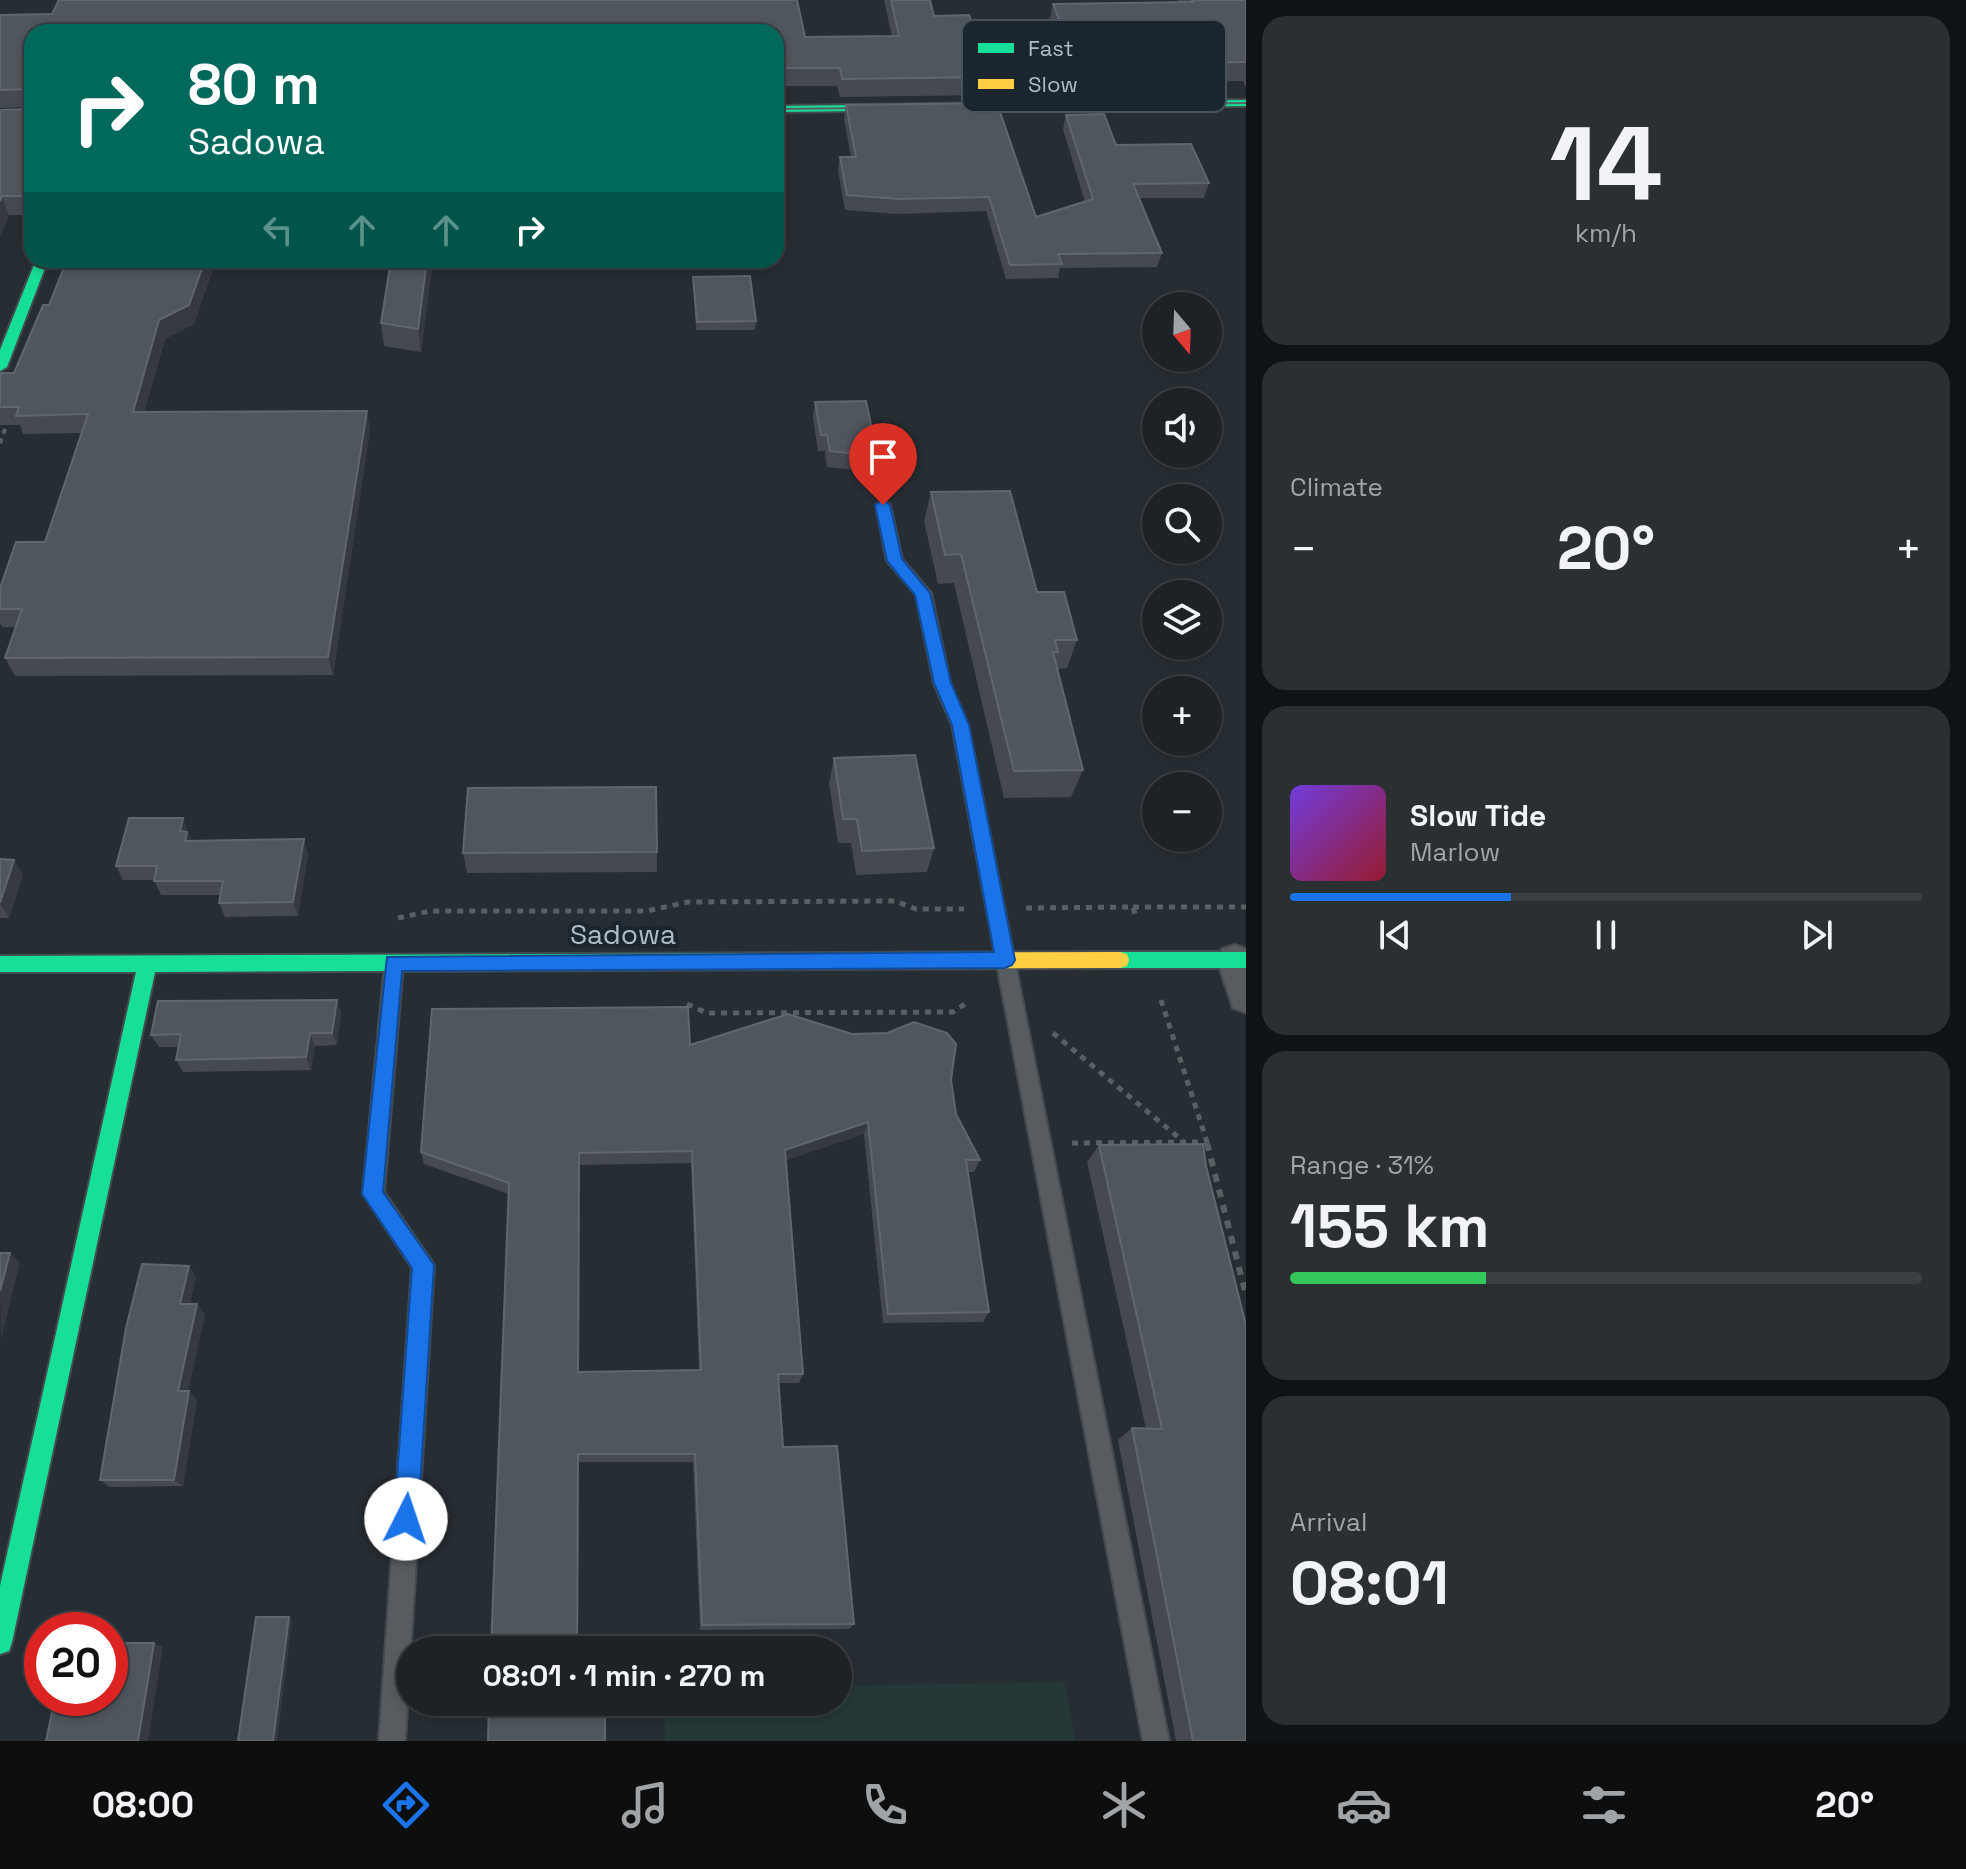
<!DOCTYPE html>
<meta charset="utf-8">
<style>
body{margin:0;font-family:"Space Grotesk",sans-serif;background:#2a2f32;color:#f1f3f6;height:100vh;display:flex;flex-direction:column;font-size:30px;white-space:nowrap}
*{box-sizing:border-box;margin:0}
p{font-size:26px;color:#a0a4a7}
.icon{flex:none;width:44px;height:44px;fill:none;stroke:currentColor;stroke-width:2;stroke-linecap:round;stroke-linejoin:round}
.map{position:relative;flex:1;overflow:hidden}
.drawer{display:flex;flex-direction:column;gap:16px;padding:16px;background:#101315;width:720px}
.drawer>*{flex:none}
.hud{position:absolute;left:24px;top:24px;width:760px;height:244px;border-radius:24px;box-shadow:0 4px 12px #0003,0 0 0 2px #3b3f43;background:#00695c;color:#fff;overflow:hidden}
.needle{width:52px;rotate:161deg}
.tools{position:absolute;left:1142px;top:292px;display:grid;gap:16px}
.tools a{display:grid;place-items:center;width:80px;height:80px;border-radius:50%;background:#1d2226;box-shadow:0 4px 12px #0003,0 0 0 2px #3b3f43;font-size:40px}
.speed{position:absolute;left:24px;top:1612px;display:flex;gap:16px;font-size:40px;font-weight:700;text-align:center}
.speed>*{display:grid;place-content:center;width:104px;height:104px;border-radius:50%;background:#1d2226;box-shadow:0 4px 12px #0003,0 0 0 2px #3b3f43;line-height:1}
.speed .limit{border:12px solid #d22;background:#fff;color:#111}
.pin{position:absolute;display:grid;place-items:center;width:68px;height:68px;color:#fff;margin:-82px -34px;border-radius:50% 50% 50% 0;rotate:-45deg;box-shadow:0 0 8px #0007}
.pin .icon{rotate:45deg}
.me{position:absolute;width:88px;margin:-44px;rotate:4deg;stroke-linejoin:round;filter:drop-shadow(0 0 6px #0008)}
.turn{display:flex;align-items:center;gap:28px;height:168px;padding:0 32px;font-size:36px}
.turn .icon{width:104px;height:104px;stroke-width:2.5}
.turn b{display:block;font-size:56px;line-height:68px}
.lanes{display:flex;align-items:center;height:76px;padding:0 32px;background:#0003;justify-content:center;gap:40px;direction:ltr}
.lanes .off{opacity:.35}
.big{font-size:60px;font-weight:700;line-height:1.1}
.drawer .tile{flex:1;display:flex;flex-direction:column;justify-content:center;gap:12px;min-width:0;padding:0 28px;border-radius:24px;background:#2a2f32}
.drawer .dial{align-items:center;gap:0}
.dial b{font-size:104px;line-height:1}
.song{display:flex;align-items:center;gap:24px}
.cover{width:96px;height:96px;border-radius:12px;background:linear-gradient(135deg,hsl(260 70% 55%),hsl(350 70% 35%))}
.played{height:8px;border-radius:4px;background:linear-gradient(90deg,#1a73e8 35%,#3b3f43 35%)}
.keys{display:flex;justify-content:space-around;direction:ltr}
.heat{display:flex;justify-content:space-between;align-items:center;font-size:44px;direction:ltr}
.charge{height:12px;border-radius:6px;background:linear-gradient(90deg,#34c759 31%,#3b3f43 0)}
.trip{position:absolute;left:396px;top:1636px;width:456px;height:80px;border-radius:40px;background:#1d2226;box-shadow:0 4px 12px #0003,0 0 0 2px #3b3f43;font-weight:700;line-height:80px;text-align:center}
.menu{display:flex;height:128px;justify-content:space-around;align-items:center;background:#0c0e0f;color:#a0a4a7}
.menu .icon{width:56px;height:56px}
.menu .on{color:#1a73e8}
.menu b{font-size:36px;color:#f1f3f6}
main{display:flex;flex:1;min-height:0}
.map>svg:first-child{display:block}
.green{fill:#243837}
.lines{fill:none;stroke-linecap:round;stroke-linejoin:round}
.lane-casing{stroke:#444b50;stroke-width:4}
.street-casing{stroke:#444b50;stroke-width:4}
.fast-casing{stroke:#444b50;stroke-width:4}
.slow-casing{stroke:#444b50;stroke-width:4}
.path-far2{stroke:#586063;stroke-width:4;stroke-dasharray:5 5;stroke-linecap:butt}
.path-far1{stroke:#586063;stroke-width:5;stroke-dasharray:6 6;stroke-linecap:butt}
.path{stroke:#586063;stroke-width:6;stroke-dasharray:8 8;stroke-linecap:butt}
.lane{fill:#575c61;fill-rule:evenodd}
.street{fill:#575c61;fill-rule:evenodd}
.fast{fill:#16e098;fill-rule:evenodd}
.slow{fill:#ffcf43;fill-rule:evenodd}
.tram{stroke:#5a6065;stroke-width:2}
.wall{fill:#444a50;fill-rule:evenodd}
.shaded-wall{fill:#343a3f}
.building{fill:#50575c;stroke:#5f666d;stroke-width:2;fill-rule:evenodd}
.route{fill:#1a73e8;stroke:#114b97;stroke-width:2}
.labels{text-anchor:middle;stroke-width:8;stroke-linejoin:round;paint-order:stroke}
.street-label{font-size:28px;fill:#b0bbc5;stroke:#1b252d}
.key{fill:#1b252d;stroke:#48525b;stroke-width:2}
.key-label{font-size:22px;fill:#b0bbc5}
</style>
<main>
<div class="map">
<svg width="1246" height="1741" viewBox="0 0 1246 1741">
<rect width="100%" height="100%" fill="#272e33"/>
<path class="green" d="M 1065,1682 L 1075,1741 L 665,1741 L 664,1702 L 838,1702 L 838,1686 Z"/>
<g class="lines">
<defs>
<path id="lane" d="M 883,500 L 890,505 L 902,559 L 931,593 L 950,683 L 968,725 L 1169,1741 L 1143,1741 L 952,725 L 934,683 L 916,595 L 887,561 L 876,505 Z
M 394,955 L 401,957 L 403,963 L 384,1192 L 434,1265 L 405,1741 L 379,1741 L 412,1268 L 363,1194 L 385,963 L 387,957 Z"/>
<path id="street" d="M 1235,945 L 1246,949 L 1246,1013 L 1233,1008 L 1217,960 L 1222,949 Z"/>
<path id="fast" d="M 1246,100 L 1246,106 L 776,112 L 776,106 Z
M 36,260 L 48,260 L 7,367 L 0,371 L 0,350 Z
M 1120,952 L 1246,952 L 1246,968 L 1120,968 L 1113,966 L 1111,960 L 1113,954 Z
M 829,953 L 836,955 L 838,961 L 836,967 L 829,969 L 155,972 L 12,1642 L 9,1651 L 0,1654 L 0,1586 L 136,972 L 0,972 L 0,956 Z"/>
<path id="slow" d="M 1120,952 L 1127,954 L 1129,960 L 1127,966 L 1120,968 L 829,969 L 822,967 L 820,961 L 822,955 L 829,953 Z"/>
</defs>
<use href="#lane" class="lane-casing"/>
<use href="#street" class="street-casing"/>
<use href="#fast" class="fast-casing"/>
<use href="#slow" class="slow-casing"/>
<path class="path-far2" d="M 0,443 L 8,421"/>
<path class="path-far1" d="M 1133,907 L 1246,907
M 1026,908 L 1133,907 L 1136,918
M 398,918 L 430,911 L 647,911 L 688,902 L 895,901 L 916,909 L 964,909
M 1161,1000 L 1208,1145
M 687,1004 L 707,1013 L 953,1012 L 965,1004
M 1053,1033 L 1184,1142
M 1072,1143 L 1207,1142"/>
<path class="path" d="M 1207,1143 L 1246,1295"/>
<use href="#lane" class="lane"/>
<use href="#street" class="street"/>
<use href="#fast" class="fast"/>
<use href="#slow" class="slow"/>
<path class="tram" d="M 976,107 L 1246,103
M 776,109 L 868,108"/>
</g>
<path class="wall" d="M 59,0 L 797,0 L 805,37 L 892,36 L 884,0 L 930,0 L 934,16 L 969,15 L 991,77 L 987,95 L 840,97 L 837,86 L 776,86 L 776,32 L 32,32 L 32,215 L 9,215 L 0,236 L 0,110 L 28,109 L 28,107 L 0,108 L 0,15 L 52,14 Z
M 1177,0 L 1246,0 L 1246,87 L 1243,81 L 1071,83 L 1049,23 L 1053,4 L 1178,2 Z
M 846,105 L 1036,217 L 1085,202 L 1063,129 L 1066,115 L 1116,145 L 1209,183 L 1204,198 L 1139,198 L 1162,253 L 1157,267 L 1060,268 L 1058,278 L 1006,279 L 986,211 L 898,214 L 845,210 L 838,171 L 840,157 L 851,157 L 844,119 Z
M 67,260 L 216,260 L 194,324 L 165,339 L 144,412 L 370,430 L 333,675 L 15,676 L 5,658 L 16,627 L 2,627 L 0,623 L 0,588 L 45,542 L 81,433 L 23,434 L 20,425 L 0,425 L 0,373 L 14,373 L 49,305 Z
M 391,260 L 433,260 L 421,352 L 384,346 L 381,323 Z
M 693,277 L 756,321 L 755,330 L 696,330 Z
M 815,402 L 873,434 L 870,450 L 867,450 L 868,455 L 865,471 L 827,467 L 825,451 L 818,451 L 813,418 Z
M 931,492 L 1037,592 L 1077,640 L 1067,668 L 1057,669 L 1083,770 L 1071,797 L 1004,798 L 954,583 L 938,584 L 924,521 Z
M 834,758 L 934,848 L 927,872 L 856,875 L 851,843 L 838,843 L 829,783 Z
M 189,833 L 191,841 L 308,854 L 298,916 L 225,917 L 219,903 L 220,895 L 161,895 L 154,880 L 123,880 L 116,866 Z
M 657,852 L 657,872 L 467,873 L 463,853 Z
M 0,859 L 23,874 L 9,918 L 0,918 Z
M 337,1000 L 341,1013 L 337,1045 L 315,1046 L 311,1070 L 183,1072 L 176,1060 L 179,1047 L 159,1047 L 151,1035 Z
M 690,1045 L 951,1080 L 956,1114 L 980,1160 L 974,1172 L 968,1172 L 989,1312 L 983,1322 L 883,1323 L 864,1134 L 786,1160 L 803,1374 L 799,1383 L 778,1383 L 783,1447 L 854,1624 L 849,1629 L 700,1630 L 693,1462 L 579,1462 L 578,1650 L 491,1650 L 509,1194 L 424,1164 L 421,1152 ZM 691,1163 L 699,1370 L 579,1372 L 580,1165 Z
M 1099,1145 L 1246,1741 L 1176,1741 L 1118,1440 L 1132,1428 L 1146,1429 L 1087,1162 Z
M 196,1276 L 190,1304 L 197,1304 L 205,1314 L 188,1391 L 197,1400 L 183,1486 L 110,1487 L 100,1480 Z"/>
<path class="shaded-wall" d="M 32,189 L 32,205 L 29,196 Z
M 2,196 L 9,215 L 0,236 L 0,201 Z
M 205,260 L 216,260 L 194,324 L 165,339 L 139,431 L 133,412 L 159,320 Z
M 427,260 L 433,260 L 421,352 L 418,329 Z
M 367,411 L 370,430 L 333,675 L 328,657 Z
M 183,818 L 194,846 L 192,855 L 180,831 Z
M 304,839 L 308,854 L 298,916 L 293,902 Z
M 14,860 L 23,874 L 9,918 L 0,904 Z
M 337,1000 L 341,1013 L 337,1045 L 332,1033 Z
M 310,1033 L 315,1046 L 311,1070 L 306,1057 Z
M 868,1122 L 864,1134 L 782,1162 L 785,1150 Z
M 579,1153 L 580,1165 L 579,1381 L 578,1372 Z
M 10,1253 L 20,1263 L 1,1340 L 0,1291 Z
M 189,1266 L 196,1276 L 188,1313 L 180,1304 Z
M 197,1304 L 205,1314 L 186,1400 L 178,1391 Z
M 189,1391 L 197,1400 L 183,1486 L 174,1480 Z
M 578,1454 L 578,1650 L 577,1650 Z
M 289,1617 L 292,1620 L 277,1741 L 273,1741 Z
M 154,1643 L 163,1647 L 148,1741 L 138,1741 Z"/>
<path class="building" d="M 59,0 L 797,0 L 805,37 L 899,36 L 891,0 L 930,0 L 934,16 L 969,15 L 991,77 L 842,79 L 840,68 L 776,68 L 776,32 L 32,32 L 32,189 L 29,196 L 2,196 L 0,201 L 0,110 L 28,109 L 28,89 L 0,90 L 0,15 L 52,14 Z
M 1192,0 L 1246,0 L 1246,62 L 1076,64 L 1053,4 L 1193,2 Z
M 997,103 L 1036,217 L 1093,199 L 1066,115 L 1104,114 L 1116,145 L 1191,144 L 1209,183 L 1133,184 L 1162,253 L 1058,254 L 1062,264 L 1010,265 L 989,197 L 900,199 L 847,195 L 840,157 L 856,157 L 846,105 Z
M 67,260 L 205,260 L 189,305 L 159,320 L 133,412 L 367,411 L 328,657 L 5,658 L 22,609 L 0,609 L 0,588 L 16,542 L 45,542 L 88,414 L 16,416 L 19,407 L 0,407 L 0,373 L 14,373 L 43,305 L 49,305 Z
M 391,260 L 427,260 L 418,329 L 381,323 Z
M 750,276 L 756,321 L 697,322 L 693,277 Z
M 866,401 L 873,434 L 865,434 L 868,455 L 830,451 L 827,435 L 821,435 L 815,402 Z
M 1010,491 L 1037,592 L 1064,592 L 1077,640 L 1055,640 L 1058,652 L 1053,652 L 1083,770 L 1014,771 L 961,554 L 945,555 L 931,492 Z
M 915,755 L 934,848 L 862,851 L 857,819 L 843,819 L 834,758 Z
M 656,787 L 657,852 L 463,853 L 468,788 Z
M 129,818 L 183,818 L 180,831 L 187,832 L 185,841 L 304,839 L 293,902 L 219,903 L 223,881 L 154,881 L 157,866 L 116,866 Z
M 0,859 L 14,860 L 0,903 Z
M 337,1000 L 332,1033 L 310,1033 L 306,1057 L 176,1060 L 181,1034 L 151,1035 L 158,1001 Z
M 688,1007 L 690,1045 L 788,1014 L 852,1034 L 887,1033 L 914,1022 L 947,1033 L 956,1044 L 951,1080 L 956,1114 L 980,1160 L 966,1160 L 989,1312 L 888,1314 L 868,1122 L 785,1150 L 803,1374 L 778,1374 L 783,1447 L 837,1446 L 854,1624 L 702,1625 L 695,1454 L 578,1454 L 577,1650 L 491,1650 L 509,1183 L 421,1152 L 432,1009 ZM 692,1151 L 701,1370 L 578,1372 L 579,1153 Z
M 1203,1144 L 1206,1166 L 1246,1325 L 1246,1741 L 1193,1741 L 1132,1428 L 1162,1429 L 1099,1145 Z
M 0,1253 L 10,1253 L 0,1291 Z
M 142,1264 L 189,1266 L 180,1304 L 197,1304 L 178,1391 L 189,1391 L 174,1480 L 100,1480 L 126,1328 Z
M 256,1617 L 289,1617 L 273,1741 L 238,1741 Z
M 110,1643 L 154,1643 L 138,1741 L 46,1741 L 55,1698 L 110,1698 Z
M 489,1702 L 577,1702 L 577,1716 L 605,1716 L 605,1741 L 488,1741 Z"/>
<path class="route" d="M 883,500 L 890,505 L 902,559 L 930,593 L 951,683 L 969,725 L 1015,960 L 1012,965 L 1005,968 L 402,971 L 383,1192 L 434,1265 L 418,1519 L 415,1527 L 406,1531 L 398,1527 L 394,1519 L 412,1268 L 362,1194 L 387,957 L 994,952 L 952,725 L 934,683 L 915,595 L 887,561 L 875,505 Z"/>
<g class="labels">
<g class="street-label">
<text x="623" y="944">Sadowa</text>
</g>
</g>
<rect x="962" y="20" width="264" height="92" rx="12" class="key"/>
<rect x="978" y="43" width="36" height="10" fill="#16e098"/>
<rect x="978" y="79" width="36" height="10" fill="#ffcf43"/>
<g class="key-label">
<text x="1028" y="56">Fast</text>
<text x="1028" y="92">Slow</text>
</g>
</svg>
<div class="tools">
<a><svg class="needle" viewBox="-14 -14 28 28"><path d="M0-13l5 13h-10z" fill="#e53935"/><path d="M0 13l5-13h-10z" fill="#a0a4a7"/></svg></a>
<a><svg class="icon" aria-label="sound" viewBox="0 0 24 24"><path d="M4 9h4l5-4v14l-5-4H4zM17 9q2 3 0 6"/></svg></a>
<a><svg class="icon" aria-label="search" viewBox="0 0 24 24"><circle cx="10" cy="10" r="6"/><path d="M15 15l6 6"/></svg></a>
<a><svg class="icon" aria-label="layers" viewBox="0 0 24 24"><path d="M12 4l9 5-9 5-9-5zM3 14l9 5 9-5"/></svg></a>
<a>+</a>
<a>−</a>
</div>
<div class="speed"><div class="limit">20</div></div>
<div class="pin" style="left:883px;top:505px;background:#d93025"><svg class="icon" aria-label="arrive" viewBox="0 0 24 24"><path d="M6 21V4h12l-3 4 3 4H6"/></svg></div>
<svg class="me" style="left:406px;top:1519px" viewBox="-20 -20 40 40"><circle r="19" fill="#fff"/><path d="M0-13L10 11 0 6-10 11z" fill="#1a73e8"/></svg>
<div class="trip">08:01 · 1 min · 270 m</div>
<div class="hud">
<div class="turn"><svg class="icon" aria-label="right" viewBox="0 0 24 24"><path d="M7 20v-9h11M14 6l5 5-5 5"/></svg><div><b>80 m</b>Sadowa</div></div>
<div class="lanes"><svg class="icon off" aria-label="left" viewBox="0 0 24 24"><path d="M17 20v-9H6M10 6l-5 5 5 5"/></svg><svg class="icon off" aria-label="ahead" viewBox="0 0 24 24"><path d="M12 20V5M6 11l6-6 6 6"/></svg><svg class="icon off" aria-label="ahead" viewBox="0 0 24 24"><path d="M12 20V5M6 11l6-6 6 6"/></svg><svg class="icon" aria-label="right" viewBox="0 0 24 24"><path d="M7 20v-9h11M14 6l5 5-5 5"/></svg></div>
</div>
</div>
<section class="drawer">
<div class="tile dial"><b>14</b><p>km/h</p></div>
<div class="tile"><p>Climate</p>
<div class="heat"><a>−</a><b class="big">20°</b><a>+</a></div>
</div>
<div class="tile">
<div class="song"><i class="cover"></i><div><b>Slow Tide</b><p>Marlow</p></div></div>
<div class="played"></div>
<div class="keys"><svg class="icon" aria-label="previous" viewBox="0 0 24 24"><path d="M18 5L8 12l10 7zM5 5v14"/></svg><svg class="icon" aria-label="pause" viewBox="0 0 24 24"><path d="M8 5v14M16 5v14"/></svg><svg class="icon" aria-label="next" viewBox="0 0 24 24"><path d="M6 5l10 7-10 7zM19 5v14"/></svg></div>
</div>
<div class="tile"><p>Range · 31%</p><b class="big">155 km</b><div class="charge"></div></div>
<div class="tile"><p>Arrival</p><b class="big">08:01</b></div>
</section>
</main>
<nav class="menu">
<b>08:00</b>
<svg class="icon on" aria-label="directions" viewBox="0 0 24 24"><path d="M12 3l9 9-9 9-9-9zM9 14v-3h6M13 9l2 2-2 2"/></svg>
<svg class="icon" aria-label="music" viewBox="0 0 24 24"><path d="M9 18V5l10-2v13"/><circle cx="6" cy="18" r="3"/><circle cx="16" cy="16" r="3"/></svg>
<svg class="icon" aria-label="phone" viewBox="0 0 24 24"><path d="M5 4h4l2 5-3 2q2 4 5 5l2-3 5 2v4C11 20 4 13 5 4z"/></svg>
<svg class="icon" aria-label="climate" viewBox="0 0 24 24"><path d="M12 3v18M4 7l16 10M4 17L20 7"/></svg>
<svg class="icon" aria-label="car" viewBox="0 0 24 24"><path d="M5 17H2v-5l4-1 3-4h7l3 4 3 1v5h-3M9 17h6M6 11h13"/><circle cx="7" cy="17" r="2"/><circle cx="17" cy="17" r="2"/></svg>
<svg class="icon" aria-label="filters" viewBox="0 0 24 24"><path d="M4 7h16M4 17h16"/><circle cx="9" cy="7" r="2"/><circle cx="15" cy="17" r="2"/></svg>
<b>20°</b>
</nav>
